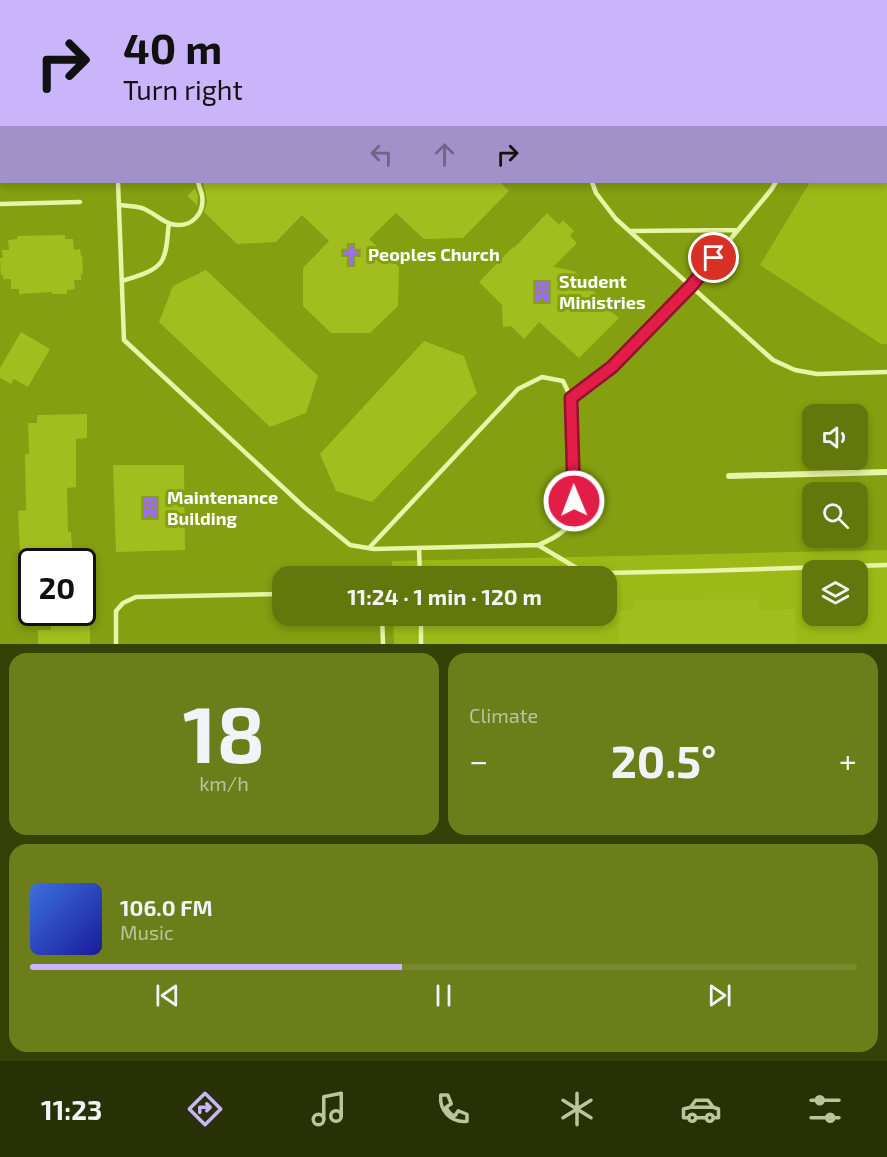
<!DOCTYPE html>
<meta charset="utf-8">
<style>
body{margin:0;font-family:"Exo 2",sans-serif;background:#6c7e1a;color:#f1f3f6;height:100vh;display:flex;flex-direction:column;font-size:22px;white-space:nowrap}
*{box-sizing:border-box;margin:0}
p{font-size:20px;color:#bbc49d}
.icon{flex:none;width:33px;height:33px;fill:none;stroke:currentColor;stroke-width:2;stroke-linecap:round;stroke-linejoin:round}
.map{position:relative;height:644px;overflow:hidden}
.side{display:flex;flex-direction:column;gap:9px;padding:9px;background:#364107;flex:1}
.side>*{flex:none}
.banner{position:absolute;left:0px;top:0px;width:888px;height:183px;box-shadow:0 3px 9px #0003;background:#cbb5fa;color:#111;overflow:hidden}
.fabs{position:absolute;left:802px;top:404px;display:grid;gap:12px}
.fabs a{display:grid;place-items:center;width:66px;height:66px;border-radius:12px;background:#63770c;box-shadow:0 3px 9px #0003;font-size:30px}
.speed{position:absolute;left:18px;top:548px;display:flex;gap:12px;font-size:30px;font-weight:700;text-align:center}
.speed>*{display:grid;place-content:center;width:78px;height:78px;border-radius:50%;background:#63770c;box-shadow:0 3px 9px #0003;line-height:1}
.speed .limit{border:3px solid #111;border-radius:9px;background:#fff;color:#111}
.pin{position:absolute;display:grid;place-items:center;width:51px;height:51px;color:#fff;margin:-26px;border:3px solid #fff;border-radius:50%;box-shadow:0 2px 6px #0007}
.me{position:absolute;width:66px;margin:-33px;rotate:359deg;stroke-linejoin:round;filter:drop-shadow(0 0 4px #0008)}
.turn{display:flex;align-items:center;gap:21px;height:126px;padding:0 24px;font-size:27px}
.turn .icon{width:78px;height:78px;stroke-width:2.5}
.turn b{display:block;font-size:42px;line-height:51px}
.lanes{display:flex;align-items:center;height:57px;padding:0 24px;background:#0003;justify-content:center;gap:30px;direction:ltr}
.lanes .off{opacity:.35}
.big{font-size:45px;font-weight:700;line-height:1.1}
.side .card{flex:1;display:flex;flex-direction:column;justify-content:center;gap:9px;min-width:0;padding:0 21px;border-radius:18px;background:#6c7e1a}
.side .dial{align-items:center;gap:0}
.dial b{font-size:78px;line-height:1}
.song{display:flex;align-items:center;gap:18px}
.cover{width:72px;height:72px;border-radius:9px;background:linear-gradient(135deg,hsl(220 70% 55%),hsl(240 70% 35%))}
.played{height:6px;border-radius:3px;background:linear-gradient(90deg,#cbb5fa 45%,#77882d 45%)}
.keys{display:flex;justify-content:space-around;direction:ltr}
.heat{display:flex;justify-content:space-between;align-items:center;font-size:33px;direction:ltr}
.side .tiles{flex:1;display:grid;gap:9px;grid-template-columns:1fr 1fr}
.card:last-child{grid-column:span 2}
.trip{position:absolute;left:272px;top:566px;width:345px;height:60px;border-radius:18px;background:#63770c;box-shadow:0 3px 9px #0003;font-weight:700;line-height:60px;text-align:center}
.tab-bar{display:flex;height:96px;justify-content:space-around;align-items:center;background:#283005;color:#bbc49d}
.tab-bar .icon{width:42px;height:42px}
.tab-bar .on{color:#cbb5fa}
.tab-bar b{font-size:27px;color:#f1f3f6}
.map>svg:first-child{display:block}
.green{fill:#9db917;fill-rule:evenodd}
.building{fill:#a1be1e}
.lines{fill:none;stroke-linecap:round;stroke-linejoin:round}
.lane{stroke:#e8f5a6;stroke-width:4.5}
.street{stroke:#e8f5a6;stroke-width:6}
.route-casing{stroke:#92132f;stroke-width:15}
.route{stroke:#e11d48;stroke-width:10}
.labels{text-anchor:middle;stroke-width:6;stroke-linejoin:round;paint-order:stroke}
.poi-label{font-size:18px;font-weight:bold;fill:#fff;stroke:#849f10;text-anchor:start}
</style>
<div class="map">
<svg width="887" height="644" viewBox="0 0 887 644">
<rect width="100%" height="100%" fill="#849f10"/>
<path class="green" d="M 887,145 L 887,344 L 881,344 L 760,265 L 810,182 L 886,182 Z
M 887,550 L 887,644 L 394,644 L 393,615 L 606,615 L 606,576 L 392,576 L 392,561 ZM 813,570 L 858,570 L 858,615 L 813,615 Z"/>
<path class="building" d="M 203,182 L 500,182 L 509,191 L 463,238 L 424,239 L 396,213 L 369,239 L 399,267 L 398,306 L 370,333 L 331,333 L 303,306 L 303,268 L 329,241 L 302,215 L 276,242 L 237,244 L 204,212 L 207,202 L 206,195 Z
M 195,188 L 198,196 L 197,205 L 187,196 Z
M 547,213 L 559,225 L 563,220 L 574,231 L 570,236 L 577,243 L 553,267 L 574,271 L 604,302 L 602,304 L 619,318 L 579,358 L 539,322 L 524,339 L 511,326 L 503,327 L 502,305 L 479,282 L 513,247 L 514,248 Z
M 65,235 L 65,239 L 73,239 L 74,250 L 80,249 L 81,255 L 82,256 L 83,274 L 81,274 L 81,280 L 74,280 L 75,289 L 67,290 L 67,294 L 52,294 L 52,292 L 19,294 L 19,289 L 11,289 L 11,279 L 3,279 L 3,275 L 1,275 L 0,258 L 3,258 L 2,250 L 9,250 L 8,240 L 17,239 L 17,236 Z
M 206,270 L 318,376 L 306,413 L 270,427 L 159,322 L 173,286 Z
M 21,332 L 50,349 L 28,387 L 14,379 L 11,384 L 0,378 L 0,368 Z
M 424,341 L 464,356 L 477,393 L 372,502 L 336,491 L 320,454 Z
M 87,414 L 87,438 L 76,439 L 76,487 L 67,488 L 68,532 L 71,532 L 73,561 L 26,561 L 26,551 L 20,552 L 18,511 L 26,510 L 25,454 L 29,454 L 28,423 L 37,423 L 37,415 Z
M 113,465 L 184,465 L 185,550 L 116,552 Z
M 759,599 L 759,610 L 795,609 L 796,644 L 619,644 L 619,610 L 634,610 L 634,600 Z
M 51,613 L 90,613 L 90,644 L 38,644 L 38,630 L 51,630 Z"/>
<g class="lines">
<path class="lane" d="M 112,0 L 112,2
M 586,0 L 586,2
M 822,0 L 822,2
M 200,2 L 201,0
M 657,2 L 716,0
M 0,23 L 2,23
M 118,182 L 124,340 L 304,507 L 350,545 L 374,549 L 538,545 C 553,539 563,533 574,521 L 571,398 L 612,367 L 691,286 L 738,230 L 771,190 L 776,182
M 592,182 L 596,193 L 616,219 L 773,360 L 795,370 L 817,374 L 887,372
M 0,204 L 80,202
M 119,205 C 127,206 135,206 142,208 C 153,212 161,221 171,224 C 191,229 205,214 202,195 C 201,191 199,186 198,182
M 630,231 L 738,230
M 122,281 C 134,277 153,273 161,262 C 168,252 167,235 169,223
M 538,545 L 580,570 L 605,573 L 699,571 L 887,565
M 369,548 L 518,389 L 542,377 L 563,381 L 571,398
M 419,548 L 420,576
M 382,615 L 383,644
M 421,615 L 421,644
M 116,644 L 116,611 L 123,603 L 136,597 L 282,594"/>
<path class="street" d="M 729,476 L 887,472"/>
</g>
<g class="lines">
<defs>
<path id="route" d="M 574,501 L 571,398 L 612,367 L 691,286 L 714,258"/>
</defs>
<use href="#route" class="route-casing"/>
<use href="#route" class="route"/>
</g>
<defs>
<symbol id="church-bare" viewBox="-9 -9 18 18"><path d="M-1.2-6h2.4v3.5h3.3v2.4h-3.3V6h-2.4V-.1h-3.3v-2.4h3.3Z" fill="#9c6aff" stroke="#849f10" stroke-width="2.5" paint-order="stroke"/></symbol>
<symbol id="building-bare" viewBox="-9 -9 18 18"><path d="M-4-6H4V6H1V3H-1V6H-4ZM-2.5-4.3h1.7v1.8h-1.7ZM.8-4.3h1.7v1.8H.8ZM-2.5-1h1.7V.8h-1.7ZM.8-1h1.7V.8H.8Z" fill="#9c6aff" stroke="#849f10" stroke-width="2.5" paint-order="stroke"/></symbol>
</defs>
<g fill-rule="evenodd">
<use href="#church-bare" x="336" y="240" width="30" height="30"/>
<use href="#building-bare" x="527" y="277" width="30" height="30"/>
<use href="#building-bare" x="135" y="493" width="30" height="30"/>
</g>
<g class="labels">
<g class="poi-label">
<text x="368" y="261">Peoples Church</text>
<text x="559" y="288">Student<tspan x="559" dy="21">Ministries</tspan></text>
<text x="167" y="504">Maintenance<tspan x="167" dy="21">Building</tspan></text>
</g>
</g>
</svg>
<div class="fabs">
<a><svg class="icon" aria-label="sound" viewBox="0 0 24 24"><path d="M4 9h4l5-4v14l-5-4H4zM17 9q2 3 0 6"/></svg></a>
<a><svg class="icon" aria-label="search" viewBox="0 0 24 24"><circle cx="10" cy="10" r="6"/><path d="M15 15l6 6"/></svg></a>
<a><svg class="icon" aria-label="layers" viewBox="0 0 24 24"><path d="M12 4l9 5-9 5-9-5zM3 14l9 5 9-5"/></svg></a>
</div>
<div class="speed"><div class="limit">20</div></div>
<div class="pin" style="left:714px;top:258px;background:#d93025"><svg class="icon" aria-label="arrive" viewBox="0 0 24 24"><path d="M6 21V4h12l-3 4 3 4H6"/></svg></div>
<svg class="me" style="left:574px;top:501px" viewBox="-20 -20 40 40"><circle r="17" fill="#e11d48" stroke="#fff" stroke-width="3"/><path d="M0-11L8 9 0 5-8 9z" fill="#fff"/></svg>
<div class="trip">11:24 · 1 min · 120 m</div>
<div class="banner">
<div class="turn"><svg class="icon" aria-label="right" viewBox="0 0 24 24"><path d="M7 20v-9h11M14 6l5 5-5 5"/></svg><div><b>40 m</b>Turn right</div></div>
<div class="lanes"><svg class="icon off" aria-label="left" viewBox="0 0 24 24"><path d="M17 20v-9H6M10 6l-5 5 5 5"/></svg><svg class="icon off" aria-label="ahead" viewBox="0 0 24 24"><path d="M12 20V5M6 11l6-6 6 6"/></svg><svg class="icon" aria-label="right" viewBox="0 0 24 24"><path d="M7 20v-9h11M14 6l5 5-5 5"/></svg></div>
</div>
</div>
<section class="side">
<div class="tiles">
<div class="card dial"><b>18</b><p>km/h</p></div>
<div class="card"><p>Climate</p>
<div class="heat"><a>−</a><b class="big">20.5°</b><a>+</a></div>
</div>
<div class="card">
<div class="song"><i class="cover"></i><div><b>106.0 FM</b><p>Music</p></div></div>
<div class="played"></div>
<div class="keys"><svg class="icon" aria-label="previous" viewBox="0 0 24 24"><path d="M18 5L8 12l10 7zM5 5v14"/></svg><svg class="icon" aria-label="pause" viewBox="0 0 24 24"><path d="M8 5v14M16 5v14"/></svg><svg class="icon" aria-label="next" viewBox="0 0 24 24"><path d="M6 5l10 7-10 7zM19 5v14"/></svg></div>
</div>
</div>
</section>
<nav class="tab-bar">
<b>11:23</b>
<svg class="icon on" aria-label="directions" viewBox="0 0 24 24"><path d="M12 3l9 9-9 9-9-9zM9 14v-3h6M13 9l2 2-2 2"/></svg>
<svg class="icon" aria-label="music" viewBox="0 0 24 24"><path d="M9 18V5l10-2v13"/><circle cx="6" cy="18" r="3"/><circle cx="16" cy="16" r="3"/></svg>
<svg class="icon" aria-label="phone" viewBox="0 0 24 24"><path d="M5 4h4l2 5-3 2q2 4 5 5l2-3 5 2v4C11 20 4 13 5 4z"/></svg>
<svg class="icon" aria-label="climate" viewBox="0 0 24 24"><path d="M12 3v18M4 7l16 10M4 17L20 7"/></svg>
<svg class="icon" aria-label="car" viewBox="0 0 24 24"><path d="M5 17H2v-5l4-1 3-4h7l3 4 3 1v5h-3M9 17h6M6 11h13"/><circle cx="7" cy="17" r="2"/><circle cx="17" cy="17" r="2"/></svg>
<svg class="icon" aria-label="filters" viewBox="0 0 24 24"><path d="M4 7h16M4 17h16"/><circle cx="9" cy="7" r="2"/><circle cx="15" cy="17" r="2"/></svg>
</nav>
